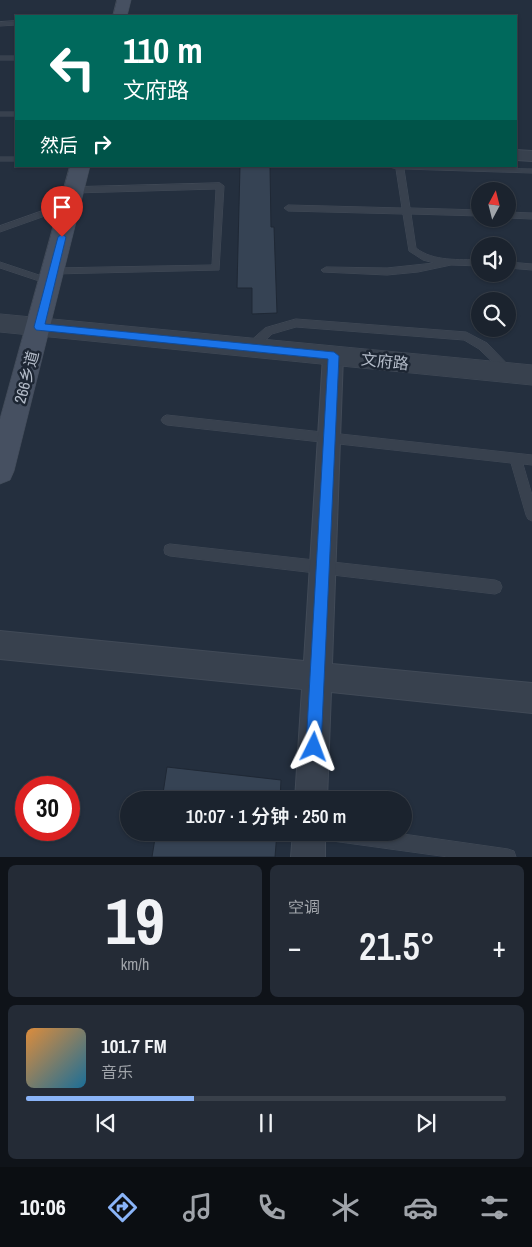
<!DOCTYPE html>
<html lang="zh">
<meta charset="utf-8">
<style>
body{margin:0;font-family:"Archivo Narrow","Noto Sans SC",sans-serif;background:#242b36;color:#f1f3f6;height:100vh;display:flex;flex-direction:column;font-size:19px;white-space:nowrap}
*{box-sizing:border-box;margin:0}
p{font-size:16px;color:#a0a4aa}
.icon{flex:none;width:28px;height:28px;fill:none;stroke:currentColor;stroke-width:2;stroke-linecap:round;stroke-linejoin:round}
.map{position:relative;height:857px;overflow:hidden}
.drawer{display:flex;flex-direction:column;gap:8px;padding:8px;background:#0f1319;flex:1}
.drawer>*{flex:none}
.guide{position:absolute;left:15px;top:15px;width:502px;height:152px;border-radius:0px;box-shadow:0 1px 4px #0004,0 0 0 1px #39404a;background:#00695c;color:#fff;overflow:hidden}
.needle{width:32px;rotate:7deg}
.controls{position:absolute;left:471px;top:182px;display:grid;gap:10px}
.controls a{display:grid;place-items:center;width:45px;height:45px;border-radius:50%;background:#1b232e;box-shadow:0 1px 4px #0004,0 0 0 1px #39404a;font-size:25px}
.speed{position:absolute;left:15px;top:776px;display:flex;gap:10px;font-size:25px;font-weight:700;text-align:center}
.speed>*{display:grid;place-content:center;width:65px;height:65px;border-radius:50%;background:#1b232e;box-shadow:0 1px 4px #0004,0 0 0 1px #39404a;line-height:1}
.speed .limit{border:8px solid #d22;background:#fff;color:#111}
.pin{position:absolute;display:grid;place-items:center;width:42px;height:42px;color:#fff;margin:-51px -21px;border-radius:50% 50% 50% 0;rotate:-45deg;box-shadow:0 0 5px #0007}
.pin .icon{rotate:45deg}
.me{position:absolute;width:55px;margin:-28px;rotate:3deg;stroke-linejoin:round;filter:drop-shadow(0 0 4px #0008)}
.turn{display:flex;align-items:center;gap:18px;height:105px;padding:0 25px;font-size:22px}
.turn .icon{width:65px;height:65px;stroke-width:2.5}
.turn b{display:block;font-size:35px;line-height:42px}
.then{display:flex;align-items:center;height:48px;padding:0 25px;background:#0003;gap:10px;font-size:19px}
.big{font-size:38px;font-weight:600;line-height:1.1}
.drawer .tile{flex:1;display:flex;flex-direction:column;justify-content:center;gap:8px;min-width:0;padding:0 18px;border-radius:8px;background:#242b36}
.drawer .dial{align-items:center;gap:0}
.dial b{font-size:65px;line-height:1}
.song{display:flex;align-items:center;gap:15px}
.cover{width:60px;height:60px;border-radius:8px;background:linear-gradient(135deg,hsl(30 70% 55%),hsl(200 70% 35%))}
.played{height:5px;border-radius:2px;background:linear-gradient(90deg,#8ab4f8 35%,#39404a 35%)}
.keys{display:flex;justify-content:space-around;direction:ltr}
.heat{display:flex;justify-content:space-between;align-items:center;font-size:28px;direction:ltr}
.drawer .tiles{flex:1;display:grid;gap:8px;grid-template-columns:1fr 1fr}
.tile:last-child{grid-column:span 2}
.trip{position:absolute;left:120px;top:791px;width:292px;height:50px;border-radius:25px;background:#1b232e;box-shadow:0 1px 4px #0004,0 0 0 1px #39404a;font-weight:600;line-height:50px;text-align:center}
.dock{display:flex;height:80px;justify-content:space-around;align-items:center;background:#0b0e12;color:#a0a4aa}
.dock .icon{width:35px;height:35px}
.dock .current{color:#8ab4f8}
.dock b{font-size:22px;color:#f1f3f6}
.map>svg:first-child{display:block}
.building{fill:#364354;stroke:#1f2835}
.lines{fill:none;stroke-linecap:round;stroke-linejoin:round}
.service-casing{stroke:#414a57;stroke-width:1}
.minor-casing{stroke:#414a57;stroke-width:2}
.tertiary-casing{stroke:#414a57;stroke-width:1}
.secondary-casing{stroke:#414a57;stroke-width:1}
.service{fill:#38414e;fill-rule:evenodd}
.minor{fill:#38414e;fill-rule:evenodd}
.tertiary{fill:#38414e;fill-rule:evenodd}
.secondary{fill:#465061;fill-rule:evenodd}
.route{fill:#1a73e8;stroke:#114b97}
.labels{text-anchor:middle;stroke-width:5;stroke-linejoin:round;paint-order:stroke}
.street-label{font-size:16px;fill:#b4bcc9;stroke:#1d2633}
</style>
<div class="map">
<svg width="532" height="857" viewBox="0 0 532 857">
<rect width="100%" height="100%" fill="#242f3e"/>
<path class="building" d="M 240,166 L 270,166 L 271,227 L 274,227 L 277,313 L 252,314 L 252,288 L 237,288 Z
M 167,767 L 281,780 L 280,800 L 162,800 Z
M 156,832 L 277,832 L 275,857 L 152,857 Z"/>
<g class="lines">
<defs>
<path id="service" d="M 16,21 L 16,25 L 0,26 L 0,22 Z
M 0,56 L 16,56 L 16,60 L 0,60 Z
M 0,112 L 16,112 L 16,116 L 0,116 Z
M 0,157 L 16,157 L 16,161 L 0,161 Z
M 385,166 L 532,169 L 532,173 L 404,169 L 410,208 L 480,210 L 480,216 L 411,214 L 416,248 C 434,262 459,259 480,260 L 480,266 L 451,265 L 418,272 L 387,275 L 323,272 L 321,270 L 326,267 L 387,268 L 434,263 L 423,260 L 409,251 L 403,214 L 288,211 L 284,208 L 288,205 L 402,208 L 396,169 Z
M 220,183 L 224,186 L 219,270 L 54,274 L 49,271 L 54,268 L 212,265 L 216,189 L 74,193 L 70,190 L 74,187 Z
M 70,201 L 73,202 L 73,206 L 0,232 L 0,226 Z
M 508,212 L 532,213 L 532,219 L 508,218 Z
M 0,262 L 54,280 L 56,282 L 51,285 L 0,268 Z
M 508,262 L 532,264 L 532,270 L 508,268 Z
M 296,319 L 466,332 L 487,343 L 515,372 L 514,375 L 506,375 L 479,349 L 464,340 L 296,327 L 272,334 L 254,351 L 246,351 L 245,348 L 246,345 L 265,328 Z
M 167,415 L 532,455 L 532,465 L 523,464 L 532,495 L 532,521 L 528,519 L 526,515 L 511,463 L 167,425 L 163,423 L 161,420 L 163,417 Z
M 170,544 L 495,580 L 500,582 L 502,587 L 500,592 L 495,594 L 170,556 L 165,554 L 164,550 L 165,546 Z
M 317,832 L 389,832 L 508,849 L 514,851 L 516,857 L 448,857 L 325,840 L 319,838 Z"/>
<path id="minor" d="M 516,150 L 532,151 L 532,161 L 516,160 Z
M 333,348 L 340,350 L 343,356 L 332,664 L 532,683 L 532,713 L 331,692 L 327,800 L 295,800 L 302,689 L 0,659 L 0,631 L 304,661 L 323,356 L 326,350 Z
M 293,832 L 325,832 L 325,857 L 291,857 Z"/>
<path id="tertiary" d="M 0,314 L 532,365 L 532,385 L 0,332 Z"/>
<path id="secondary" d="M 117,0 L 131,0 L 127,16 L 113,16 Z
M 70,166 L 90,166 L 14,471 L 10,480 L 0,484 L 0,419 Z"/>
</defs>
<use href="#service" class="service-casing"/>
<use href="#minor" class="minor-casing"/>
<use href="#tertiary" class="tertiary-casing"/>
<use href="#secondary" class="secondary-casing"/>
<use href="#service" class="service"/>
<use href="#minor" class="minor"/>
<use href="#tertiary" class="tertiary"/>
<use href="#secondary" class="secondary"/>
</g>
<path class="route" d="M 62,234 L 66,237 L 45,324 L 334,352 L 339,356 L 321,747 L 319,753 L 314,755 L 308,753 L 306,747 L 328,359 L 36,330 L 34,327 L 58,237 Z"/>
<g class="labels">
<g class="street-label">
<text transform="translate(385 361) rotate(6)" y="6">文府路</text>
<text transform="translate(26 377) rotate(-75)" y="6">266乡道</text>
</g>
</g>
</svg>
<div class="controls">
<a><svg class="needle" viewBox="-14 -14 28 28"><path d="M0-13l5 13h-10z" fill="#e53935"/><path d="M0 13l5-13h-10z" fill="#a0a4aa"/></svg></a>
<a><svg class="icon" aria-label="sound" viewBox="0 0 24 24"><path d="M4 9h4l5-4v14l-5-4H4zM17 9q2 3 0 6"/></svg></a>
<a><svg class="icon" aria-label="search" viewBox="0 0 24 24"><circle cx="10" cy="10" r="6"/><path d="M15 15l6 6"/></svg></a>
</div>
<div class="speed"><div class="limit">30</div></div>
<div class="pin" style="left:62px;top:237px;background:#d93025"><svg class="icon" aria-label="arrive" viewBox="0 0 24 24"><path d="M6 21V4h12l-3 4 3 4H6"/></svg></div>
<svg class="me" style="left:314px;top:747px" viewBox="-20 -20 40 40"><path d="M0-17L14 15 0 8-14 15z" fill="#1a73e8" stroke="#fff" stroke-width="4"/></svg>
<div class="trip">10:07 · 1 分钟 · 250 m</div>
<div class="guide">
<div class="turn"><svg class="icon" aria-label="left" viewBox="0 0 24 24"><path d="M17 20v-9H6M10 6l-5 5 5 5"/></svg><div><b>110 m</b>文府路</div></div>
<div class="then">然后<svg class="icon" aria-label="right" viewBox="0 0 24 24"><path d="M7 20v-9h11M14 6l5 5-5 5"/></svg></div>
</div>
</div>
<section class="drawer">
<div class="tiles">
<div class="tile dial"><b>19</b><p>km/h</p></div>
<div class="tile"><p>空调</p>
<div class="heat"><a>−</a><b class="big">21.5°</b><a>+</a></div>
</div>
<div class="tile">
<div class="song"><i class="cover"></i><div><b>101.7 FM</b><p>音乐</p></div></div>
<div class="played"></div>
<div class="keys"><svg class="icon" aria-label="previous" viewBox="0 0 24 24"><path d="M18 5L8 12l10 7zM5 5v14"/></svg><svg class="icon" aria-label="pause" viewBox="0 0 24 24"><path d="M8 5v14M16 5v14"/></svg><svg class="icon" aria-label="next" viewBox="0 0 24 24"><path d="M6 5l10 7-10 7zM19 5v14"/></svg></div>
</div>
</div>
</section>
<nav class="dock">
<b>10:06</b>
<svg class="icon current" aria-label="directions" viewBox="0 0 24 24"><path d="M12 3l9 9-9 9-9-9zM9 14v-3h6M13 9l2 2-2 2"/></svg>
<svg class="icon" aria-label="music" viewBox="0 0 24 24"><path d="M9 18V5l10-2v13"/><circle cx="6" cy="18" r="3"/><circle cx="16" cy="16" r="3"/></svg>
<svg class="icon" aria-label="phone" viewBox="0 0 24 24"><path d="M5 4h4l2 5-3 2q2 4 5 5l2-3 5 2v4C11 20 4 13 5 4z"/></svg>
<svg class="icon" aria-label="climate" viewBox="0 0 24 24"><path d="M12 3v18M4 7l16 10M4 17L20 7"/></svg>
<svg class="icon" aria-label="car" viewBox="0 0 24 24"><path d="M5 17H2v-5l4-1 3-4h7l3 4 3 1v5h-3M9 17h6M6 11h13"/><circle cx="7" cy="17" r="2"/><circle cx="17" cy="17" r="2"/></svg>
<svg class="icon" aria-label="filters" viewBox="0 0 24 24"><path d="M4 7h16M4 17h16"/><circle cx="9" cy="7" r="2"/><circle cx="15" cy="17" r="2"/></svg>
</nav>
